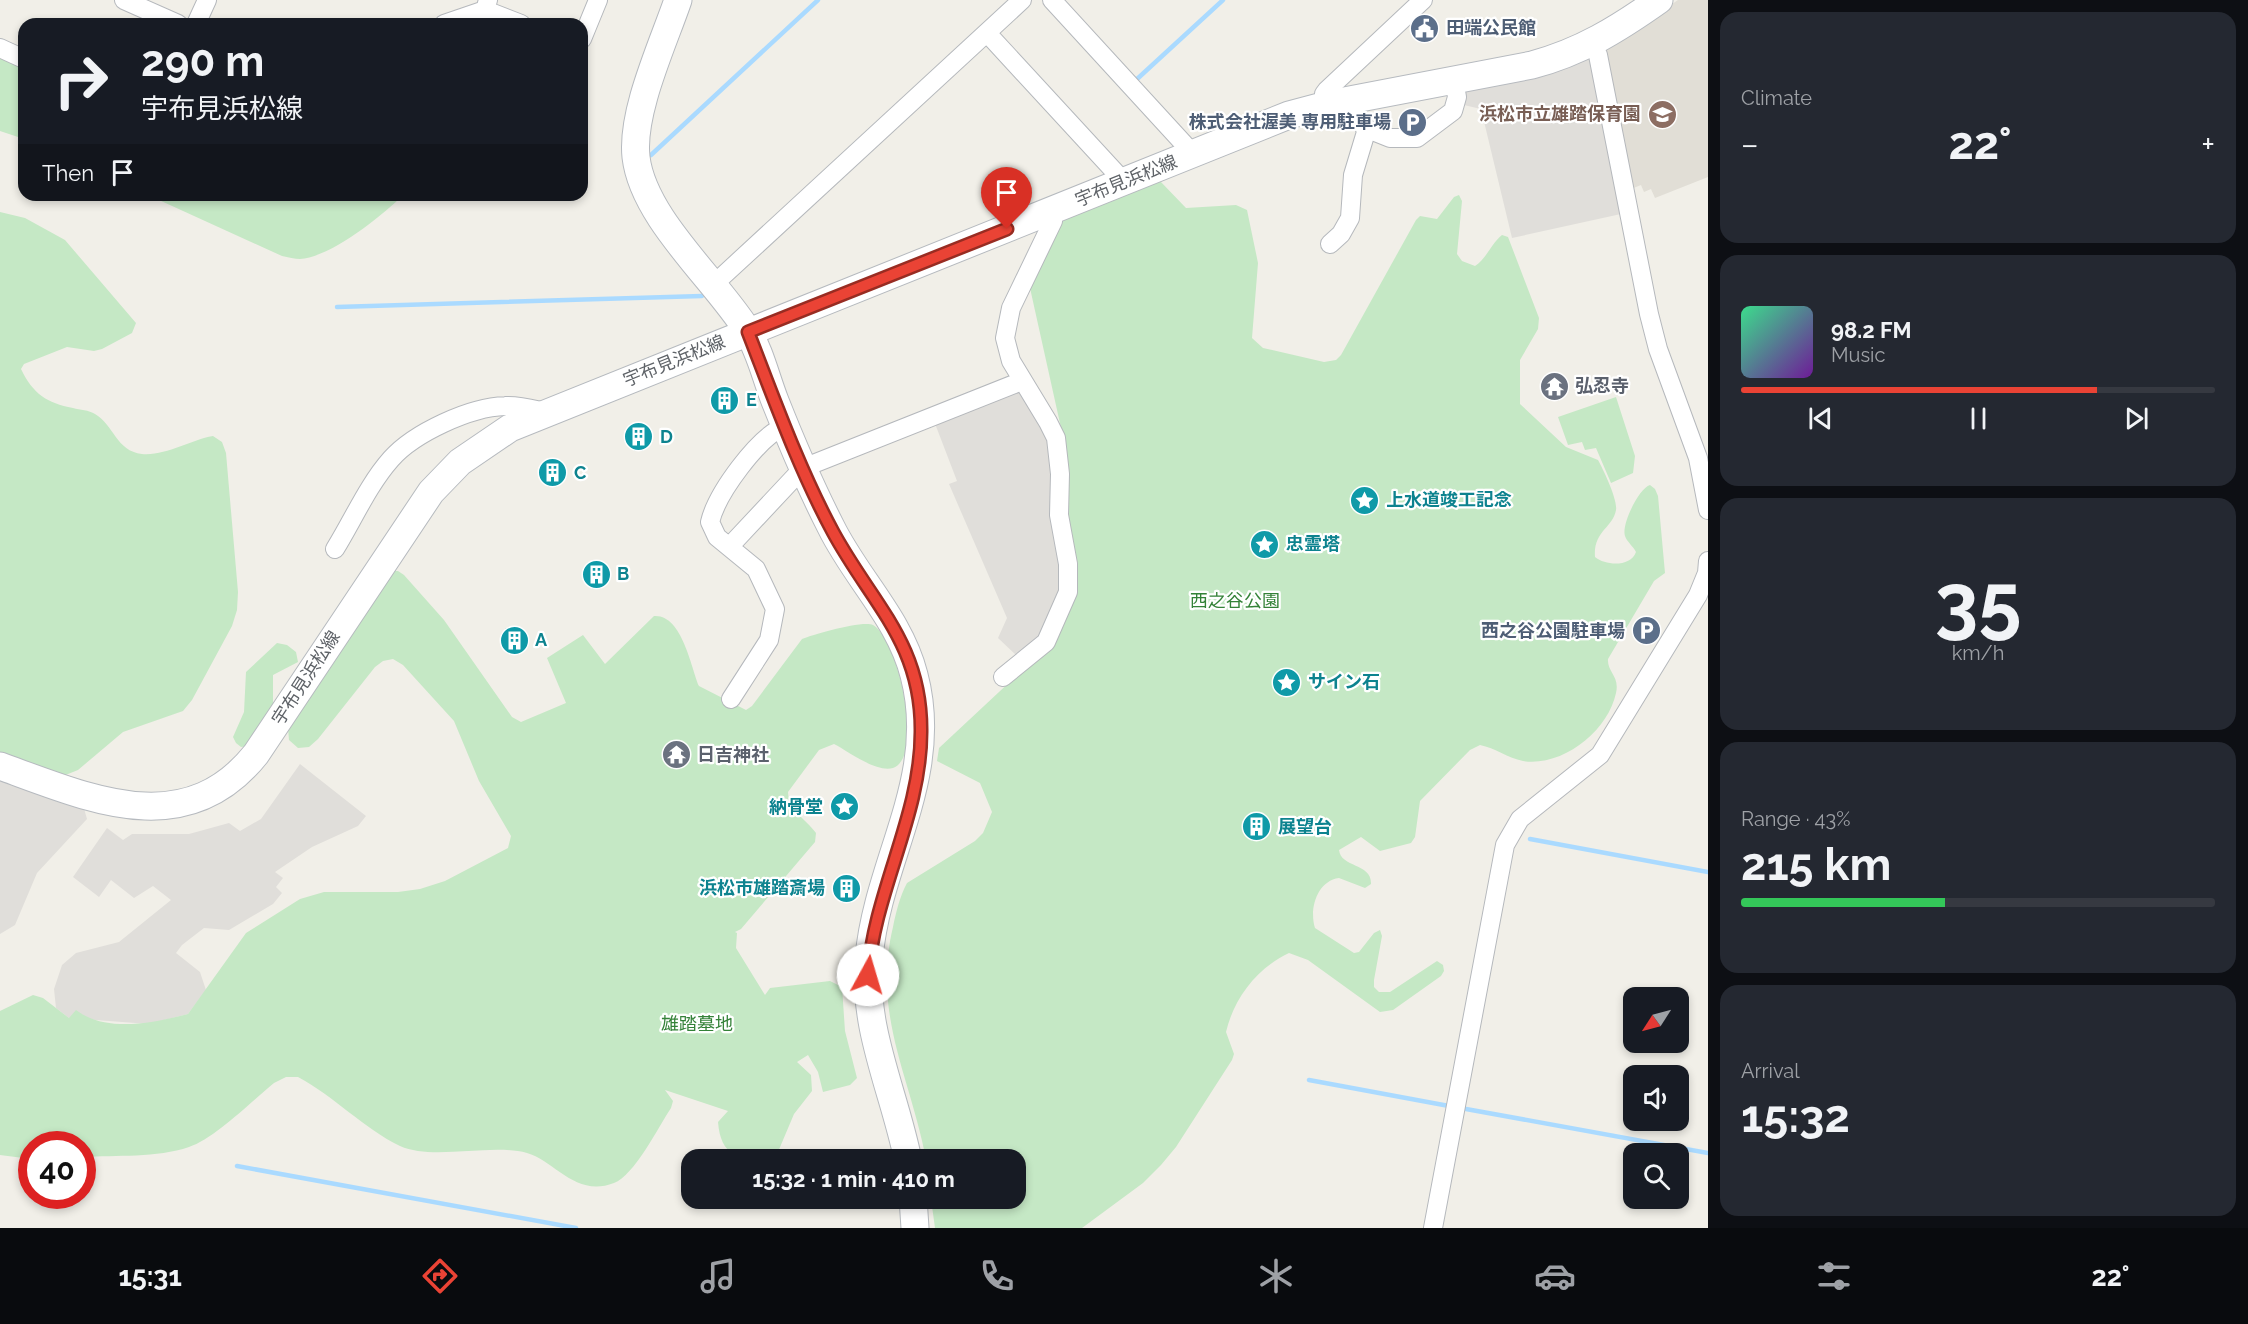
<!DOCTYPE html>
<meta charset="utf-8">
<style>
body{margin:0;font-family:Raleway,"Noto Sans JP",sans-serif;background:#242831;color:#f1f3f6;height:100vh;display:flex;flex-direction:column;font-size:22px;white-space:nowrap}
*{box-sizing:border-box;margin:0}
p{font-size:20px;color:#9ea1a6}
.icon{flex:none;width:33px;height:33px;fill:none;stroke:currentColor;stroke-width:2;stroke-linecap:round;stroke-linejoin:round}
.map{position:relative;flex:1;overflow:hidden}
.sheet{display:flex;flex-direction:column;gap:12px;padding:12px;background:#0d0f14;width:540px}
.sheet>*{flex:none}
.banner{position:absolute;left:18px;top:18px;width:570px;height:183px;border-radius:18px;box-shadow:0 3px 9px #0003;background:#171b24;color:#f1f3f6;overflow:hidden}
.needle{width:39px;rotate:234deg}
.fabs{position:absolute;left:1623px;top:987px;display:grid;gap:12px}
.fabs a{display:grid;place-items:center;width:66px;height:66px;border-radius:12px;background:#171b24;box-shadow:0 3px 9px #0003;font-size:30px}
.speed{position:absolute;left:18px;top:1131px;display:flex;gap:12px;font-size:30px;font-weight:700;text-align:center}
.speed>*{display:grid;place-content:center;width:78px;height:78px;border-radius:50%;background:#171b24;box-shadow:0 3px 9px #0003;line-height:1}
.speed .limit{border:9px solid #d22;background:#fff;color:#111}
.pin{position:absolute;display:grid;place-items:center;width:51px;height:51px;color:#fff;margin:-62px -26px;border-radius:50% 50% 50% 0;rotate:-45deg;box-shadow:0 0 6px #0007}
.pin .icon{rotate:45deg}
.me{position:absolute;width:66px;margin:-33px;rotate:6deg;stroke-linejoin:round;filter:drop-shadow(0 0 4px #0008)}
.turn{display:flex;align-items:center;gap:21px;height:126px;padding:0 24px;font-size:27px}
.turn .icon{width:78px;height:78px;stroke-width:2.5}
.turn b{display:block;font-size:42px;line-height:51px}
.then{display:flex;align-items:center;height:57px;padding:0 24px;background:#0003;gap:12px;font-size:22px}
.big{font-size:45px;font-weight:700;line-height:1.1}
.sheet .card{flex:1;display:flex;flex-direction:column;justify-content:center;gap:9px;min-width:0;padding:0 21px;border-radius:18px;background:#242831}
.sheet .dial{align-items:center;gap:0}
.dial b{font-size:78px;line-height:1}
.song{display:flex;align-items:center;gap:18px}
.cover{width:72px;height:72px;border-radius:9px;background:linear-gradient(135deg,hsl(150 70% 55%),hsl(280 70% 35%))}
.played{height:6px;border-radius:3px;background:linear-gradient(90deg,#ea4335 75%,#363941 75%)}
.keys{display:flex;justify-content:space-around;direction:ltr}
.heat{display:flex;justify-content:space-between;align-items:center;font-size:33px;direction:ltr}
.charge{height:9px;border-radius:4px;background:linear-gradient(90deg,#34c759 43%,#363941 0)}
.trip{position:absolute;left:681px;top:1149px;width:345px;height:60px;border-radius:18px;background:#171b24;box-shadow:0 3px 9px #0003;font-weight:700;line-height:60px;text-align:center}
.dock{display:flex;height:96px;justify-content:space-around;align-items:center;background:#090b0e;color:#9ea1a6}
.dock .icon{width:42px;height:42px}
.dock .active{color:#ea4335}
.dock b{font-size:27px;color:#f1f3f6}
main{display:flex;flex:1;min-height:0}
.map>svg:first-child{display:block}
.industrial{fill:#e0deda}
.education{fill:#e1ded6}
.green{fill:#c5e8c5}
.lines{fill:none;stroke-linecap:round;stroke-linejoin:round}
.stream{stroke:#aadaff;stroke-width:4.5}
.street-casing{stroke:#b5b8bc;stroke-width:20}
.secondary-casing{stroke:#b6babf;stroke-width:29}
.street{stroke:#fff;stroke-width:18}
.secondary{stroke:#fff;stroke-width:27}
.route-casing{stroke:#982c22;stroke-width:15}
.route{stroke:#ea4335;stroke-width:10}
.labels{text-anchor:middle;stroke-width:4.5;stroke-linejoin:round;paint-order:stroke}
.service-label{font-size:18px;font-weight:bold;fill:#4e5e75;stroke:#fff;text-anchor:end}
.education-label{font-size:18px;font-weight:bold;fill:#785e54;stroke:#fff;text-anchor:end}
.street-label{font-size:18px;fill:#5f6368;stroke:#fff}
.worship-label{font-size:18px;font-weight:bold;fill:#5b616d;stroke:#fff;text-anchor:start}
.culture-label{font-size:18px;font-weight:bold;fill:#0d838f;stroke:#fff;text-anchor:start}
.park-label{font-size:18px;fill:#348238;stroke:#fff}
</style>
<main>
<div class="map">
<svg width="1708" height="1228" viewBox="0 0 1708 1228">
<rect width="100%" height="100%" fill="#f1efe8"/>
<path class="industrial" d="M 1591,57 L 1621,214 L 1512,238 L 1481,109 L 1464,105 L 1460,90 Z
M 1018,388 L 1049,441 L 1061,565 L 1061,590 L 1040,638 L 1017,656 L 998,638 L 1007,618 L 949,484 L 957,481 L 934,421 Z
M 300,764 L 366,816 L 358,826 L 312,847 L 275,872 L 283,878 L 276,887 L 282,893 L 273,904 L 229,930 L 204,928 L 182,945 L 176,953 L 200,972 L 206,990 L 188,1014 L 149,1024 L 69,1018 L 56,1008 L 54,989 L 62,965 L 76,953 L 119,942 L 171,900 L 153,886 L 134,898 L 111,880 L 99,897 L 73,877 L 107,828 L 123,840 L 132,834 L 189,834 L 229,823 L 240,831 L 261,819 Z
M 0,776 L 83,805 L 87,819 L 37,873 L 15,925 L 0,934 Z"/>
<path class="education" d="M 1678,0 L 1708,0 L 1708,177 L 1655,198 L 1651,189 L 1644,192 L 1641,185 L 1631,189 L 1604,50 Z"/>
<path class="green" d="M 0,56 L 24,67 L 24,139 L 0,131 Z
M 1160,181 L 1186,208 L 1236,205 L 1247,210 L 1258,263 L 1252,338 L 1263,348 L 1324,362 L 1336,360 L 1341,355 L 1416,220 L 1420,216 L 1437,219 L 1454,197 L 1459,195 L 1462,201 L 1457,254 L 1462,261 L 1475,266 C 1487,258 1491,244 1502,235 L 1508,237 L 1539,318 L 1538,329 L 1520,360 L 1520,404 L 1566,447 L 1598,460 C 1603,469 1618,500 1616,510 C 1613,528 1593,531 1595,557 C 1606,566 1631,567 1636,552 C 1633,546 1627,542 1625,536 C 1621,525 1639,488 1650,485 L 1655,489 L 1658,496 L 1665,573 L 1654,581 L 1608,659 C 1607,672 1620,676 1616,693 C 1608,731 1563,767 1523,761 C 1508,758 1495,748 1480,745 L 1470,750 L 1420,801 L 1415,837 L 1411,843 L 1380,851 L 1361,837 L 1339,850 C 1341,868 1372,863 1371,884 L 1365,888 L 1339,878 C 1317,881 1309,909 1315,928 L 1354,953 L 1359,952 L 1374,933 L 1380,930 L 1382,936 L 1374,980 L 1374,987 L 1379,992 L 1390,992 L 1437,961 L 1443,965 L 1444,971 L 1441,976 L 1393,1010 L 1380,1012 L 1308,960 L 1289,953 C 1257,968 1234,998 1226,1032 L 1234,1054 L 1232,1060 L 1176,1147 L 1161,1165 L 1143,1183 L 1082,1228 L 935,1228 L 931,1199 L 1016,1198 L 1016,1160 L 926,1159 C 910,1076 872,1014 893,927 C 896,912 900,896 907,883 L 975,841 L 983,833 L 992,812 L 980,783 L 937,761 L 939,748 L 1058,637 L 1067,521 L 1067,455 L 1030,288 L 1064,217 Z
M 148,195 L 403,195 C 382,216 331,257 300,259 C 295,259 288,257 282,256 Z
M 0,212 L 25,218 L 65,240 L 136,323 L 132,333 L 102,349 L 94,351 L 67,347 L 24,364 L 21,369 C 33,394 47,403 73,408 C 80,410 89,410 95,414 C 114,425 116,451 142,454 C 166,456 190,440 213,436 L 222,442 L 226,453 L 238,592 L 237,610 L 232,626 L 192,700 L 183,711 L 123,732 L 78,770 L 63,776 L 0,756 Z
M 1616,397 L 1635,456 L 1633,473 L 1611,483 L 1596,448 L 1585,450 L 1582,442 L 1568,445 L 1558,417 Z
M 391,571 L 398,571 L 404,575 L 444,620 L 512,717 L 521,722 L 566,703 L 547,658 L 583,635 L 605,664 L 654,616 C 682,614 691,667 699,686 L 746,710 L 752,706 L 802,639 C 814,634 863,620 873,625 C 898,638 925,757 893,768 C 876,773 848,751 834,744 L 819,750 L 788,792 C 789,811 805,818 816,833 L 815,842 L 741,929 L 735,932 L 737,933 L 736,948 L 765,995 L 770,988 L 830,981 L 842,987 L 845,1031 L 857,1078 L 850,1085 L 823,1092 L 818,1072 L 808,1055 L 797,1062 L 811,1075 L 812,1091 L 794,1114 L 775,1159 C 744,1159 721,1161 718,1122 L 728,1111 L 665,1090 L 673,1101 L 671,1108 C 659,1126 634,1176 614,1183 C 576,1198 555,1161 527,1153 C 491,1143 433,1161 400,1146 C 363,1128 334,1096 298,1077 L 286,1077 L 274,1083 C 252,1101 214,1139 189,1147 C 157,1158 116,1155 83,1157 L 82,1144 L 32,1144 L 31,1159 L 0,1155 L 0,1011 L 33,995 L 43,998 L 69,1018 L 76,1010 C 106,1033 153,1023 188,1014 L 246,933 L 300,899 L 324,892 L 398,892 L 420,889 L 445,881 L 508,848 L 511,836 L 479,781 L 454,721 L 403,665 L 393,659 L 383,661 L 375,667 L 318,739 L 309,747 L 298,748 L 289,740 L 288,728 Z
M 277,643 L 287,645 L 296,652 L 298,662 L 273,675 L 273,707 L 248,746 L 241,747 L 236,743 L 233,737 L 244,712 L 246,672 Z"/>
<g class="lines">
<path class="stream" d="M 1136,80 L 1223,0
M 651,155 L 818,0
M 337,307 L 702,296
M 1530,839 L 1708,872
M 1309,1080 L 1449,1106
M 1466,1109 L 1708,1153
M 237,1166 L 576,1228"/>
<defs>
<path id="street" d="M 124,0 L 178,24
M 1052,0 L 1185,145 L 1189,155
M 485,10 L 521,24
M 196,24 L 207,0
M 444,24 L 485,10 L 488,0
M 987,33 L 1116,173 L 1120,183
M 582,39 L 598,0
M 1592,44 L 1598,55 L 1649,314 L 1658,349 L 1698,458 L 1708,510
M 0,48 L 24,59
M 1326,105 L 1324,94 L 1327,90 L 1423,0
M 1365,128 L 1390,138 L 1417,138 L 1453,111 L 1457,97 L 1454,80
M 1330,244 L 1341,234 L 1350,218 L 1353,175 L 1366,132 L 1363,123 L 1354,112 L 1352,100
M 713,285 L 1022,0
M 729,547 L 803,468 L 1022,381
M 335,549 C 353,520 368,485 391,459 C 414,433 470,407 505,406 C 519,405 532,409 545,412
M 1003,677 L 1046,642 L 1068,592 L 1068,564 L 1059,515 L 1060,474 L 1056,438 L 1048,422 L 1011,361 L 1005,338 L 1011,308 L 1053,221 L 1049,212
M 731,699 L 769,640 L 775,609 L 756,569 L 717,537 L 710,522 C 717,493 758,437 785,426
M 1433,1228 L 1505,845 L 1520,819 L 1600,755 L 1698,595 L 1707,573 L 1708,561"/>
<path id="secondary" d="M 678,0 C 663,44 631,112 636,157 C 643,218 715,279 747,330 C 760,351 766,378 775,401 C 792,444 810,486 831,527 C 856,578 900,619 914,675 C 941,777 878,859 869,957 C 862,1028 894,1091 908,1160
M 0,766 C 89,798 185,843 256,754 L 431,492 L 460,462 L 510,428 L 1289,115 L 1334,103 L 1532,65 C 1581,52 1618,29 1659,0
M 913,1198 L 915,1228"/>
</defs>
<use href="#street" class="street-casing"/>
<use href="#secondary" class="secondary-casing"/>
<use href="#street" class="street"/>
<use href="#secondary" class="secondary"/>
</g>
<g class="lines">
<defs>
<path id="route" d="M 868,975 C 874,891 921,816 921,732 C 922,643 872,604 833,532 C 799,469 774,399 748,332 L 1007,229"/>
</defs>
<use href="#route" class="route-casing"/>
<use href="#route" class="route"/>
</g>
<defs>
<symbol id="civic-disc" viewBox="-11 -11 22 22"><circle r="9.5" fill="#5c6f8a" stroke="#fff"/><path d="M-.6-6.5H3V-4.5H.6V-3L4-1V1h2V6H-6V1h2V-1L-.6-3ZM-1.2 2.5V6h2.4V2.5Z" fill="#fff"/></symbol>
<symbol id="school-disc" viewBox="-11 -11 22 22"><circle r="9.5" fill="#8d6e63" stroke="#fff"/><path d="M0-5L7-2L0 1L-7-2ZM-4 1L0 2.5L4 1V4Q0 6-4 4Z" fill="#fff"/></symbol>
<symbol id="parking-disc" viewBox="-11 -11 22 22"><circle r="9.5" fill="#5c6f8a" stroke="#fff"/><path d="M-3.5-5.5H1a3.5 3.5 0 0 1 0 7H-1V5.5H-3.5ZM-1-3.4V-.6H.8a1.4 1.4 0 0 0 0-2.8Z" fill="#fff"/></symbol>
<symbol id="temple-disc" viewBox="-11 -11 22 22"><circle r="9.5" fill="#6b7280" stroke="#fff"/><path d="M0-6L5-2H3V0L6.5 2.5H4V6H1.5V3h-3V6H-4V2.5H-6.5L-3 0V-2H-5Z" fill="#fff"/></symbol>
<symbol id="building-disc" viewBox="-11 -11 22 22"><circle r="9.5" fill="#0f9aa8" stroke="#fff"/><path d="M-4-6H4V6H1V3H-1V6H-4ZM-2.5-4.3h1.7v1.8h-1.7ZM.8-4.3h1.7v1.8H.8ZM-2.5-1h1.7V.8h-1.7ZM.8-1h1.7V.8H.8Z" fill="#fff"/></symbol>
<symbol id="sight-disc" viewBox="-11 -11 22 22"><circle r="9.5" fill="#0f9aa8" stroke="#fff"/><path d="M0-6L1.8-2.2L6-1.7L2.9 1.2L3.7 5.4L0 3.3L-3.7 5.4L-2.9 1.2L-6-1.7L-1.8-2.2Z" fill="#fff"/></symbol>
</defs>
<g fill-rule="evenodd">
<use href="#civic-disc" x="1408" y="12" width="33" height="33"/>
<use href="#school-disc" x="1646" y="98" width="33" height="33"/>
<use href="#parking-disc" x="1396" y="106" width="33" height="33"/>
<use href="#temple-disc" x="1538" y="370" width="33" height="33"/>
<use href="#building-disc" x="708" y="384" width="33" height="33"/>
<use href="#building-disc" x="622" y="420" width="33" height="33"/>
<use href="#building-disc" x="536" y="456" width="33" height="33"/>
<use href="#sight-disc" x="1348" y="484" width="33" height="33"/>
<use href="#sight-disc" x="1248" y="528" width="33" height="33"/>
<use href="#building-disc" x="580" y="558" width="33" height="33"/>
<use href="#parking-disc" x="1630" y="614" width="33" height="33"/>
<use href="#building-disc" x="498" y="624" width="33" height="33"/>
<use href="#sight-disc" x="1270" y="666" width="33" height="33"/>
<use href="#temple-disc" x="660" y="738" width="33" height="33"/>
<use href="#sight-disc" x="828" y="790" width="33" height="33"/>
<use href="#building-disc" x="1240" y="810" width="33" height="33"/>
<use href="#building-disc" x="830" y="872" width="33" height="33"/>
</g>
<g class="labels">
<g class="service-label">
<text x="1446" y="34" text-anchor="start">田端公民館</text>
<text x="1391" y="128">株式会社渥美 専用駐車場</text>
<text x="1625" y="637">西之谷公園駐車場</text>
</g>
<g class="education-label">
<text x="1641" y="120">浜松市立雄踏保育園</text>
</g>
<g class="street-label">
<text transform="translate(1126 181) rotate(-22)" y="6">宇布見浜松線</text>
<text transform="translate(674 361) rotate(-22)" y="6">宇布見浜松線</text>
<text transform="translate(306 678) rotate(-57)" y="6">宇布見浜松線</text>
</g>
<g class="worship-label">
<text x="1575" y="392">弘忍寺</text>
<text x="697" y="761">日吉神社</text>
</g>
<g class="culture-label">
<text x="746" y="406">E</text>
<text x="660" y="443">D</text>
<text x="574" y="479">C</text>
<text x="1386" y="506">上水道竣工記念</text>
<text x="1286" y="550">忠霊塔</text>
<text x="617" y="580">B</text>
<text x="535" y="646">A</text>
<text x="1308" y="688">サイン石</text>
<text x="823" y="813" text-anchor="end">納骨堂</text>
<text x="1278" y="833">展望台</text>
<text x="825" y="894" text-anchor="end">浜松市雄踏斎場</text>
</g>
<g class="park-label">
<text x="1235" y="607">西之谷公園</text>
<text x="697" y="1030">雄踏墓地</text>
</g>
</g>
</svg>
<div class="fabs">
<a><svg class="needle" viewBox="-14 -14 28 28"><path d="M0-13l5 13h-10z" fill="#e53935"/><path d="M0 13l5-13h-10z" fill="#9ea1a6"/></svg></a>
<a><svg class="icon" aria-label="sound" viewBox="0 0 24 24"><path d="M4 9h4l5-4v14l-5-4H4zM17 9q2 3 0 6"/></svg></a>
<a><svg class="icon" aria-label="search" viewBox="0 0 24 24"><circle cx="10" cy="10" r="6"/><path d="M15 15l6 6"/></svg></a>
</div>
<div class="speed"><div class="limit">40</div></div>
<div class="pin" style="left:1007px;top:229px;background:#d93025"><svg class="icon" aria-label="arrive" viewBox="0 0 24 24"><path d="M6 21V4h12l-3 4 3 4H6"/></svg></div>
<svg class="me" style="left:868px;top:975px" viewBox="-20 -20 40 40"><circle r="19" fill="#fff"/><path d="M0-13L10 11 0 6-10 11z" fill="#ea4335"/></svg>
<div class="trip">15:32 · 1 min · 410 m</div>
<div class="banner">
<div class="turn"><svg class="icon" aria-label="right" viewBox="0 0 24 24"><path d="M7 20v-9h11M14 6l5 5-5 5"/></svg><div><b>290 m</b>宇布見浜松線</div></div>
<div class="then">Then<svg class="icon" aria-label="arrive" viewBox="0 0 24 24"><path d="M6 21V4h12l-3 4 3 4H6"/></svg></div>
</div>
</div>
<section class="sheet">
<div class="card"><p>Climate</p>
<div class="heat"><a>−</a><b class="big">22°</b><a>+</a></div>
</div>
<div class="card">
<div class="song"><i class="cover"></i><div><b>98.2 FM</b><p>Music</p></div></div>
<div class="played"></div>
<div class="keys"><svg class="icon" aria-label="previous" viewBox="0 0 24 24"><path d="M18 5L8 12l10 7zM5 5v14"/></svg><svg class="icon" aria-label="pause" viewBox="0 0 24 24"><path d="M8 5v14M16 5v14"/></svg><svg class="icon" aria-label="next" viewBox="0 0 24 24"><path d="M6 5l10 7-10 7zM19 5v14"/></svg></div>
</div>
<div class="card dial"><b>35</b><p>km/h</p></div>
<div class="card"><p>Range · 43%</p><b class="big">215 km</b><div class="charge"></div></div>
<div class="card"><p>Arrival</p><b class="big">15:32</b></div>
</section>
</main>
<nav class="dock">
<b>15:31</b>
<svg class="icon active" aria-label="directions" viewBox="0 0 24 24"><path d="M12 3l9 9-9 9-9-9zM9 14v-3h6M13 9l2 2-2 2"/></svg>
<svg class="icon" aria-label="music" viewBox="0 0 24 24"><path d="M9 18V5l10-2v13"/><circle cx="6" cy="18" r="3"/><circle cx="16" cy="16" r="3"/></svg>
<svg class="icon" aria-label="phone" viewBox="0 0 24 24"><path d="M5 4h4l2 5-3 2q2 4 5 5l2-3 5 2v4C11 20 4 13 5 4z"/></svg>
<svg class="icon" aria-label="climate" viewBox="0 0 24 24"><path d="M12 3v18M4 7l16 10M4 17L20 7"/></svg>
<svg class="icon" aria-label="car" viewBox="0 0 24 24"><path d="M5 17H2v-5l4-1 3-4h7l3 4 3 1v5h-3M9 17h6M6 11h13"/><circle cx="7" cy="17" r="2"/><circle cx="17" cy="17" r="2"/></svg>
<svg class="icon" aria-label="filters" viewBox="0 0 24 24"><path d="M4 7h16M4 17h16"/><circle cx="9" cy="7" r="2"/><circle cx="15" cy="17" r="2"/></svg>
<b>22°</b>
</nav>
